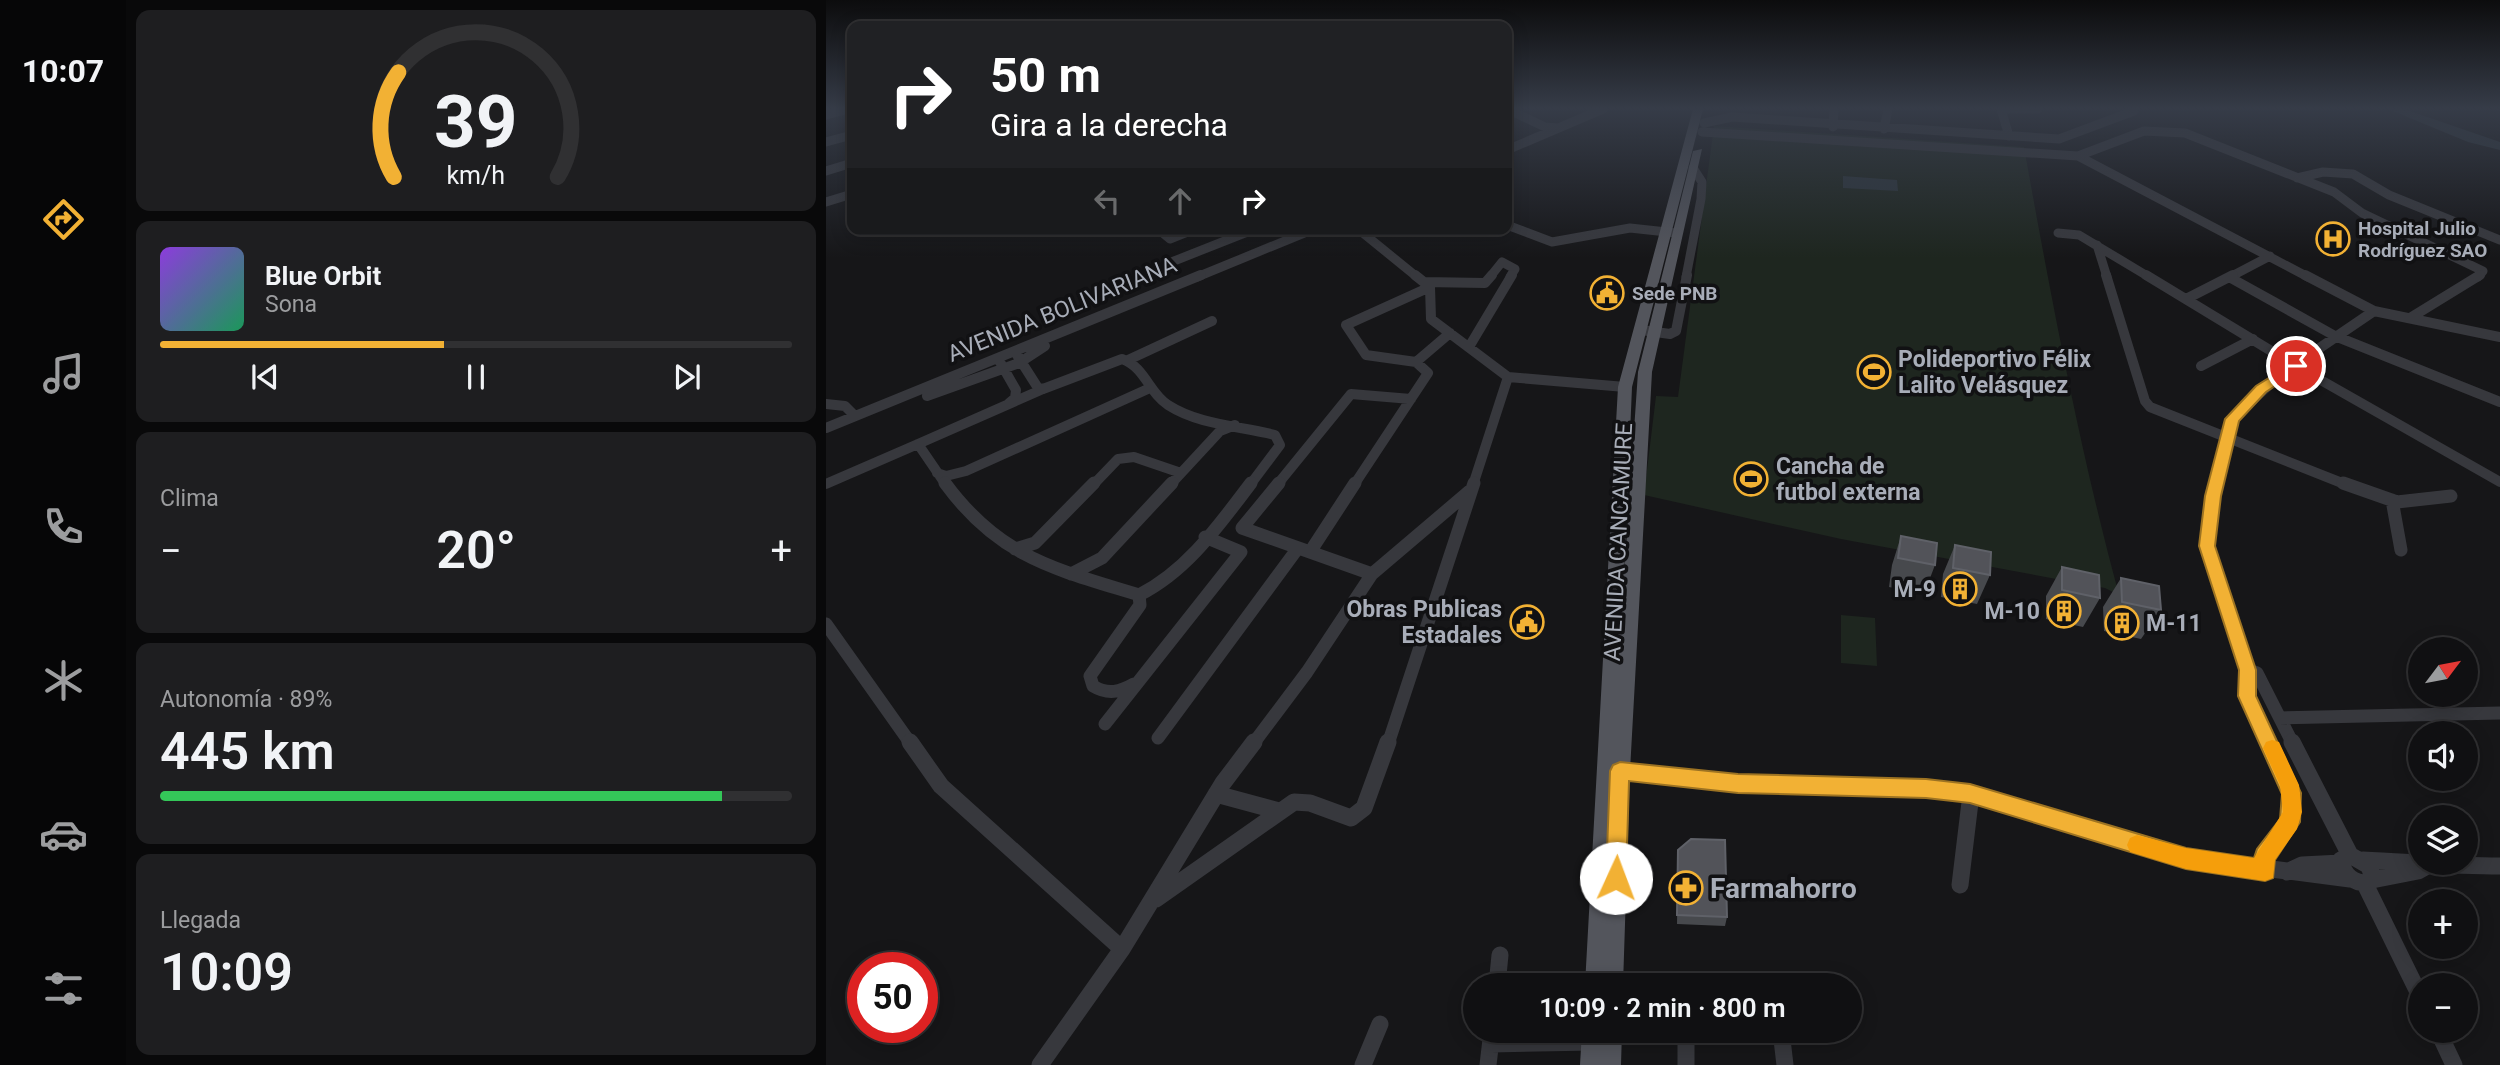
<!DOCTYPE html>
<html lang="es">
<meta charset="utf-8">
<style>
body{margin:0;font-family:Roboto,sans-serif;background:#1e1e20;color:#f1f3f6;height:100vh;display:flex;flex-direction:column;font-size:26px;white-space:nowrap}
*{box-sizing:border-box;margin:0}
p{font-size:23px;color:#9c9d9f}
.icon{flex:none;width:38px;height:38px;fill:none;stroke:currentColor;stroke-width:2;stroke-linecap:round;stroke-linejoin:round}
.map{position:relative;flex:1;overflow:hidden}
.details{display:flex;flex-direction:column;gap:10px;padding:10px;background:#09090a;width:700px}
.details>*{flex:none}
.top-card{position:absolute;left:21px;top:21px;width:665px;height:214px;border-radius:14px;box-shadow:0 4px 18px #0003,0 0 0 2px #303032;background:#202124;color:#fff;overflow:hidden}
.needle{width:46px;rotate:58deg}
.controls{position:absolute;left:1582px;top:637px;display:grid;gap:14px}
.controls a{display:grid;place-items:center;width:70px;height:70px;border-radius:50%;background:#101012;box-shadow:0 4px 18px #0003,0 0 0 2px #303032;font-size:35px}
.speed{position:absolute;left:21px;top:952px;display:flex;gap:14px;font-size:35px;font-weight:700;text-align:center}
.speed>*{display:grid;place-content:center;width:91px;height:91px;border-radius:50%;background:#101012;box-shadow:0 4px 18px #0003,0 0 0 2px #303032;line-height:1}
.speed .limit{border:10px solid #d22;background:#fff;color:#111}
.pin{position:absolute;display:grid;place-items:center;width:60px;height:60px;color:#fff;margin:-30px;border:4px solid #fff;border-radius:50%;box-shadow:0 2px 7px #0007}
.me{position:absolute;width:77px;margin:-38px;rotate:2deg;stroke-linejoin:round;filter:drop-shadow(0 0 5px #0008)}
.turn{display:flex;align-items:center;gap:24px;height:147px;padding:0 28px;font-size:32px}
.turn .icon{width:91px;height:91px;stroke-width:2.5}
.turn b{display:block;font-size:49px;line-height:60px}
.lanes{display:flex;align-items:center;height:66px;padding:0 28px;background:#0003;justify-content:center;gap:35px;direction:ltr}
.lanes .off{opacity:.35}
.big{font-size:52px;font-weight:600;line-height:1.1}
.details .tile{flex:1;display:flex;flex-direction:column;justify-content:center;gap:10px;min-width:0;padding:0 24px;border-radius:14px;background:#1e1e20}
.details .dial{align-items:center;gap:0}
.dial svg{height:182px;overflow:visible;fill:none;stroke:#303032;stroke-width:7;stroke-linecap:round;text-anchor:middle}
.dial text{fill:#f1f3f6;stroke:none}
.song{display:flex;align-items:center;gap:21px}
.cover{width:84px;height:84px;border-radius:10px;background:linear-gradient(135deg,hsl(270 70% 55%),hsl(150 70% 35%))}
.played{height:7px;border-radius:4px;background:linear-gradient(90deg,#f2b134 45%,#303032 45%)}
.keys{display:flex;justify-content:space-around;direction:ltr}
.heat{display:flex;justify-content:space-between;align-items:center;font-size:38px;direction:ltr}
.charge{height:10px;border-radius:5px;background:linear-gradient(90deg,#34c759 89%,#303032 0)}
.trip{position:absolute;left:637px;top:973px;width:399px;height:70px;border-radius:35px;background:#101012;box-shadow:0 4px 18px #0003,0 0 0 2px #303032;font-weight:600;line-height:70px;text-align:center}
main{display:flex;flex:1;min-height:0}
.tab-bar{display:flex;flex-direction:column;width:126px;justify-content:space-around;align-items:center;background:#060607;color:#9c9d9f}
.tab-bar .icon{width:49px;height:49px}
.tab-bar .current{color:#f2b134}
.tab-bar b{font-size:32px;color:#f1f3f6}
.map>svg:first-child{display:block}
.green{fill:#1e261f}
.water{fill:#2c353c}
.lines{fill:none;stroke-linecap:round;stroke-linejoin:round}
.river{fill:#2c353c;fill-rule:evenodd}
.minor-far3{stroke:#37383d;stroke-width:9}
.minor-far2{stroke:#37383d;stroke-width:10}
.minor-far1{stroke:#37383d;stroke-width:13}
.minor{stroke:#37383d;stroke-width:17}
.major{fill:#53555c;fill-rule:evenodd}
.wall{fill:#47494d}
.building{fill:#525359;stroke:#5f6168;stroke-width:2}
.route{fill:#f2b134;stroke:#9d7322;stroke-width:2}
.slow{fill:#f59e0b}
.labels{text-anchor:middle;stroke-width:7;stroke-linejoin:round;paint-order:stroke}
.far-poi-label{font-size:19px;font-weight:bold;fill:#a8adb8;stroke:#111113;text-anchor:start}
.street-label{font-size:23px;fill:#a8adb8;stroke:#111113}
.poi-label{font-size:23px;font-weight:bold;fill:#a8adb8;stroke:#111113;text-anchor:start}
.near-poi-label{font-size:28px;font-weight:bold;fill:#a8adb8;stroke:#111113;text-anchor:start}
</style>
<main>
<nav class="tab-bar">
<b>10:07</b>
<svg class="icon current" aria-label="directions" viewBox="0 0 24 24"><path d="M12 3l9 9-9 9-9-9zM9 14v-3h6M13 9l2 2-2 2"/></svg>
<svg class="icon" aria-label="music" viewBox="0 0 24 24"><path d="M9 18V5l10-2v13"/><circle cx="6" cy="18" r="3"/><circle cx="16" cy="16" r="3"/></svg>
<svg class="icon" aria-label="phone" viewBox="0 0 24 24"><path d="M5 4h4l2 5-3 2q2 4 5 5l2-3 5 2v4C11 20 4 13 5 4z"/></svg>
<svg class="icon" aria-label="climate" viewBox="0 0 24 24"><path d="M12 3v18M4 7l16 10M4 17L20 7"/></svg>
<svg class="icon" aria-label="car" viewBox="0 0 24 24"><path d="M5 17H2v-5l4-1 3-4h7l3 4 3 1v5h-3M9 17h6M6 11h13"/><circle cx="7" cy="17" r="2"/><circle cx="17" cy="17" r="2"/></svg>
<svg class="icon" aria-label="filters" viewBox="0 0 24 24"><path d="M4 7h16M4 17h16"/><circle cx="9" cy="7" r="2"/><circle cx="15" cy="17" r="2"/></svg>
</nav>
<section class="details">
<div class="tile dial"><svg viewBox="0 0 100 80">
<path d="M14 69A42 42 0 1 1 86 69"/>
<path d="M14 69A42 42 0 0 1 16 23" stroke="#f2b134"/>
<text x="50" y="56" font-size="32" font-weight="700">39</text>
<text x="50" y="72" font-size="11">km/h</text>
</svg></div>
<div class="tile">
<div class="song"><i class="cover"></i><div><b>Blue Orbit</b><p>Sona</p></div></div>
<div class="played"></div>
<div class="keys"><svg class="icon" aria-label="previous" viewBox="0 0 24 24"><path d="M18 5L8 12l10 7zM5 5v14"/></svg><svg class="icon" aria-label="pause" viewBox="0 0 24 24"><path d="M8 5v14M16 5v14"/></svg><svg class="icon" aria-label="next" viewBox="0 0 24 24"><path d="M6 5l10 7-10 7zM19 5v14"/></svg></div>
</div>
<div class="tile"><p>Clima</p>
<div class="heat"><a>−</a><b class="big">20°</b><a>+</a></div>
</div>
<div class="tile"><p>Autonomía · 89%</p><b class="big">445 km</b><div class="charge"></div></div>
<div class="tile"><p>Llegada</p><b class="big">10:09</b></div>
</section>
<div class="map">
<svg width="1674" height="1065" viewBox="0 0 1674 1065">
<rect width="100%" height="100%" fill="#161618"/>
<path class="green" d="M 888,126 L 1198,147 C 1225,297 1253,447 1293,595 L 1279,588 L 1015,539 L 818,495 L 830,396 L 852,397 Z
M 1015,615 L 1049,618 L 1051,666 L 1015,663 Z"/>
<path class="water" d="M 1017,176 L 1071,180 L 1072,191 L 1017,188 Z"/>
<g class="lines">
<path class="river" d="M 1562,109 L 1578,109 L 1674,142 L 1674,150 L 1642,142 Z"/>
<path class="minor-far3" d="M 681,109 L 719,127 L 732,128
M 1175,109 L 1183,136
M 1180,109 L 1212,109
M 0,115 L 23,109
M 878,123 L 906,117 L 1233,139 L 1308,111
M 1007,127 L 1008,109
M 1058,129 L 1062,109
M 876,132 L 1252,156 L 1482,277
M 0,142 L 26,135
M 681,150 L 777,109
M 1252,156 L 1318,131 L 1359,133 L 1508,192 L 1536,213 L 1657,271 L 1652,277
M 0,171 L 26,163
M 1471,178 L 1497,172 L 1527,174 L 1563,195 L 1674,240
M 0,202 L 26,194
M 681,225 L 726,242 L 804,228 L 850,233
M 332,229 L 344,239 L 369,229
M 532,229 L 591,277
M 1232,233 L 1253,235 L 1323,277
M 1271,245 L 1281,277
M 343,263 L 429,229
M 371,277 L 488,229
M 664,277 L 676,262 L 689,269 L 684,277
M 860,277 L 875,199 L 876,182 L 867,168
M 1404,277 L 1444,256"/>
<path class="minor-far2" d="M 589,275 L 604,287 L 605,319 L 682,377 L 799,387
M 1280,275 L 1319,401 L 1324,407 L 1521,485
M 1320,275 L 1470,366 L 1674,482
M 1479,275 L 1548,311 L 1674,337
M 1403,277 L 1509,336 L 1674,402
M 598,282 L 659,283 L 666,275
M 1360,299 L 1407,275
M 1584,318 L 1654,275
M 815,330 L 844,334 L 850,331 L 861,275
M 643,347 L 686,275
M 191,355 L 212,388 L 217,389
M 302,360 L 386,321
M 174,362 L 190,390 L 189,398 L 183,403
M 590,362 L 624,333
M 1375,366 L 1427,339
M 101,396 L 193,363 L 219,346
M 0,404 L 19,406 L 29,416
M 0,428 L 375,275
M 92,444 L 120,485
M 92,444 L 217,389 L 296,359 C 319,367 323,393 342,405 C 373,425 414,426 449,435 L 454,445 L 424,485
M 111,473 L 120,476 L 140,471 L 324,388
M 0,484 L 92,444
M 267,485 L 292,459 L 308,457 L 355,473
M 344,485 L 394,431 L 409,425
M 451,485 L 525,394 L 585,399
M 528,485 L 602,373 L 590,362 L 540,355 L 520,325 L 604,287
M 647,485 L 682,377
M 1390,485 L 1406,419 L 1454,375 L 1548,311"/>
<path class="minor-far1" d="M 119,483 C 174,558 229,569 313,595 C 361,571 393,525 425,483
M 453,483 L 416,528 L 546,574
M 1390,483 L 1381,546 L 1422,670 L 1421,696 L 1443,744
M 1517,483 L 1571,502 L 1625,496
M 1566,500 L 1575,550
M 189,549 L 209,543 L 268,483
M 484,552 L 529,483
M 245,574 L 276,558 L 346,483
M 0,624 L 85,744
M 1422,670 L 1431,673 L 1467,744
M 308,684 C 294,692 282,695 267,686 L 264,676 L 314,605 L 313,595
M 1454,718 L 1674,713
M 279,724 L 415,552 L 379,537
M 332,738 L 472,548
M 427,744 L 481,672 L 546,574 L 646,489
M 562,744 L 648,483"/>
<path class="minor" d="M 84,742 L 115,786 L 296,949
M 1466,742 L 1524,855
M 788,771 L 912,784 L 1100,788 L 1145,794 L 1360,858 L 1524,879
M 390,794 L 453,811
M 1524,855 L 1543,866 L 1547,878 L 1542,883 C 1527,883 1517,875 1515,860 Z
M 1537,860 C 1583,862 1627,866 1674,866
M 1439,870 C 1439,851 1452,842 1461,826 C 1477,802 1452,765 1442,742
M 1461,872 L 1476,865 L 1515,863
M 1546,880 L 1592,871 L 1601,866
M 1539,884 L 1594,996
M 1134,885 L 1145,794
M 330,899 L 468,802 L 484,803 L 525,818 L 538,808 L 562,742
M 949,980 L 950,985
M 859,981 L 859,985
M 671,985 L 674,955
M 860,1031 L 860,1065
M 955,1031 L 959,1065
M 1612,1031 L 1628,1065
M 665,1044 L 767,1042
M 214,1065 L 296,949 L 397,783 L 428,742
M 537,1065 L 554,1024
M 662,1065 L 666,1031"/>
<path class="major" d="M 867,109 L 877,109 L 806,387 L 798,577 L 812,372 L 867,151 L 876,149 L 826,372 L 804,771 L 797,985 L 759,985 L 792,387 Z
M 756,1031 L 796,1031 L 795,1065 L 754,1065 Z"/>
</g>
<path class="wall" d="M 1075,536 L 1109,565 L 1098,594 L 1063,587 L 1066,565 Z
M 1129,545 L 1164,575 L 1151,604 L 1115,597 L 1117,574 Z
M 1236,567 L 1274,598 L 1257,627 L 1220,619 L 1220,596 Z
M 1295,578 L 1335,610 L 1315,639 L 1278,631 L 1277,607 Z
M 852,850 L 901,917 L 899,926 L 851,924 Z"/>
<path class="building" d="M 1075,536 L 1111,543 L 1109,565 L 1072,558 Z
M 1129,545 L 1165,552 L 1164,575 L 1127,568 Z
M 1236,567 L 1273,575 L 1274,598 L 1236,590 Z
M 1295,578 L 1333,586 L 1335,610 L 1296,602 Z
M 865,839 L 899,840 L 901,917 L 851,915 L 852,850 Z"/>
<linearGradient id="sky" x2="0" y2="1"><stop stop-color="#0c0c0d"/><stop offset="0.42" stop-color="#363c48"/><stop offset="1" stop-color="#363c48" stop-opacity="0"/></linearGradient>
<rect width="1674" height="258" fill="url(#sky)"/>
<path class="route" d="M 1470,361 L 1475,363 L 1475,369 L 1440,392 L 1413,421 L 1395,496 L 1389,546 L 1430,670 L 1430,696 L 1475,793 L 1474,822 L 1449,860 L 1447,878 L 1439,881 L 1360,869 L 1144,803 L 1100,798 L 912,793 L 803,781 L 800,878 L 797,886 L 790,889 L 783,886 L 780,878 L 784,771 L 787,765 L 794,762 L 912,774 L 1100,779 L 1144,784 L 1360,848 L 1428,858 L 1431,849 L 1454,819 L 1456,794 L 1412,696 L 1413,670 L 1373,546 L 1379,496 L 1399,419 L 1430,386 Z"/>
<path class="slow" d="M 1446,740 L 1453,742 L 1473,785 L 1476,812 L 1471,829 L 1449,860 L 1447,878 L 1439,881 L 1360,869 L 1304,852 L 1301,845 L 1304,838 L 1311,835 L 1360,848 L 1428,858 L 1457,812 L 1454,785 L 1437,748 L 1440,742 Z"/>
<defs>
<symbol id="hospital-ring" viewBox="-11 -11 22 22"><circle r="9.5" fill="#111113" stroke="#f2b134" stroke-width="1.5"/><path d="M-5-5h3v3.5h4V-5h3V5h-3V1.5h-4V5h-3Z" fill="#f2b134"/></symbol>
<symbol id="civic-ring" viewBox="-11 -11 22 22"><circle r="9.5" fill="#111113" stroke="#f2b134" stroke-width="1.5"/><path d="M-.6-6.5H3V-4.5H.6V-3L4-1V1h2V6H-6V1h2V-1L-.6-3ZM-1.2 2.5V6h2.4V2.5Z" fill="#f2b134"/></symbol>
<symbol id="stadium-ring" viewBox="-11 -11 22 22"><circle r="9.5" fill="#111113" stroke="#f2b134" stroke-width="1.5"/><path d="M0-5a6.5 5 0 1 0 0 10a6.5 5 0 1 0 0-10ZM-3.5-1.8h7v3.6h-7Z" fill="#f2b134"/></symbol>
<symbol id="building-ring" viewBox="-11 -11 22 22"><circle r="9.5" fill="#111113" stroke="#f2b134" stroke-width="1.5"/><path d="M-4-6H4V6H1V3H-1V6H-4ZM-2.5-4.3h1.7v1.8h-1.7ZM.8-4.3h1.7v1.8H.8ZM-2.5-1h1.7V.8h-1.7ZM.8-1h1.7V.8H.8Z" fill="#f2b134"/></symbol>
<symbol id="pharmacy-ring" viewBox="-11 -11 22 22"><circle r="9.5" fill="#111113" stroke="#f2b134" stroke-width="1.5"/><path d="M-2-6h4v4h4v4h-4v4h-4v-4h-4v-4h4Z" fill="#f2b134"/></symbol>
</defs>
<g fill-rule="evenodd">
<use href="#hospital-ring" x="1488" y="220" width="38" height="38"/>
<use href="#civic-ring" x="762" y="274" width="38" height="38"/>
<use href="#stadium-ring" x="1029" y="353" width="38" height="38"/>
<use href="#stadium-ring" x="906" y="460" width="38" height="38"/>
<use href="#building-ring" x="1115" y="570" width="38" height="38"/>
<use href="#building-ring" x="1219" y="592" width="38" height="38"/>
<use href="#civic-ring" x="682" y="603" width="38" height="38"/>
<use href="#building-ring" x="1277" y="604" width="38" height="38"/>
<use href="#pharmacy-ring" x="841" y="869" width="38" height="38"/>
</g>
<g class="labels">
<g class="far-poi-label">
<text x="1532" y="235">Hospital Julio<tspan x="1532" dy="22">Rodríguez SAO</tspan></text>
<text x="806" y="300">Sede PNB</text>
</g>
<g class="street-label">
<text transform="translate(236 309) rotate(-22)" y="8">AVENIDA BOLIVARIANA</text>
<text transform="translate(792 542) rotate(-87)" y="8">AVENIDA CANCAMURE</text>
</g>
<g class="poi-label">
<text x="1072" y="367">Polideportivo Félix<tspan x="1072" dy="26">Lalito Velásquez</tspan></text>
<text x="950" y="474">Cancha de<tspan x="950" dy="26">futbol externa</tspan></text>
<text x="1110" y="597" text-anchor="end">M-9</text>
<text x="676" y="617" text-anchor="end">Obras Publicas<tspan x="676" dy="26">Estadales</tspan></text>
<text x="1214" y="619" text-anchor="end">M-10</text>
<text x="1320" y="631">M-11</text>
</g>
<g class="near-poi-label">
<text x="884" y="898">Farmahorro</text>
</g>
</g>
</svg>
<div class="controls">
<a><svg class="needle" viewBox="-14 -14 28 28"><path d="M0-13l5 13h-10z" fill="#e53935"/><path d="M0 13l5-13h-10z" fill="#9c9d9f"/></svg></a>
<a><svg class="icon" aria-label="sound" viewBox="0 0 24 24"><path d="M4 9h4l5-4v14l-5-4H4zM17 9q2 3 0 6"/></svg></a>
<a><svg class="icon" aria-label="layers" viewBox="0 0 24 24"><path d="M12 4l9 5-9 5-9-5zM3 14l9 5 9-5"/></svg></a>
<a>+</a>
<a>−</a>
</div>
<div class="speed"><div class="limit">50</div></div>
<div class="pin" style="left:1470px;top:366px;background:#d93025"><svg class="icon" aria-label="arrive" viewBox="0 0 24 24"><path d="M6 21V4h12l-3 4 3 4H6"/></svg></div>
<svg class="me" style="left:790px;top:878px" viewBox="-20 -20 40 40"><circle r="19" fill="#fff"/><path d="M0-13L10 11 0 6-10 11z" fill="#f2b134"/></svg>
<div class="trip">10:09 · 2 min · 800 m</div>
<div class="top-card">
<div class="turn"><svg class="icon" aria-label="right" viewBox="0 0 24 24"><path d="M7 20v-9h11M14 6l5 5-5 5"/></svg><div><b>50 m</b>Gira a la derecha</div></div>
<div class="lanes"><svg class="icon off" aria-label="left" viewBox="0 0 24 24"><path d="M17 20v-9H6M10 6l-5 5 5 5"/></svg><svg class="icon off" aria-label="ahead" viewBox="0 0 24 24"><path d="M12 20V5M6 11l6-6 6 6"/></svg><svg class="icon" aria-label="right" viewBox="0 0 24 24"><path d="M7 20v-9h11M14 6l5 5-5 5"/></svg></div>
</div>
</div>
</main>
